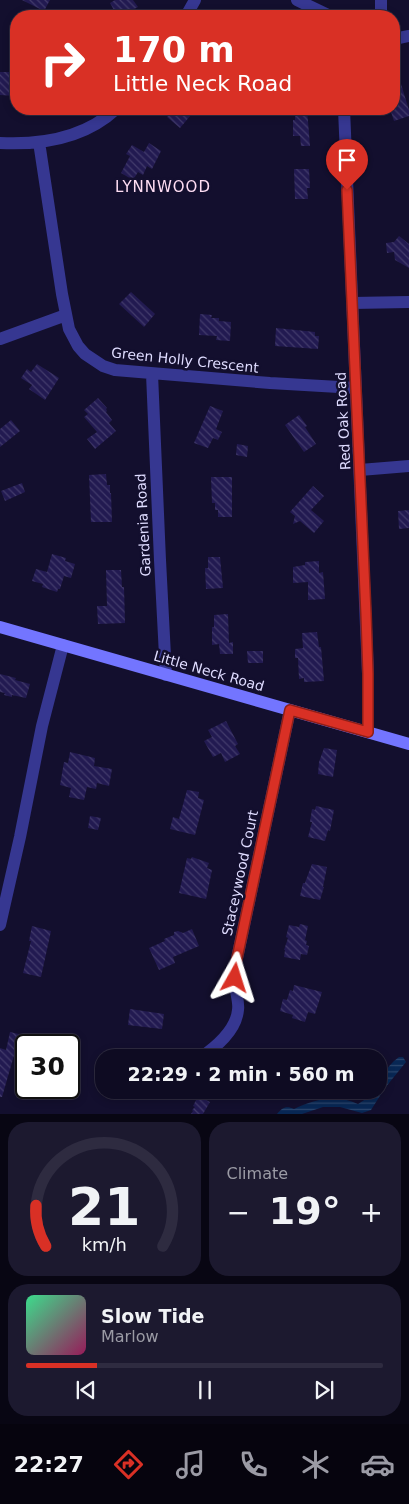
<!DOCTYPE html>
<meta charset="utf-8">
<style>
body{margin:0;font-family:"DejaVu Sans",sans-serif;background:#1c192f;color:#f1f3f6;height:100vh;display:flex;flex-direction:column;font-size:19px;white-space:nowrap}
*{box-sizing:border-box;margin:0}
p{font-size:16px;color:#9b9ba5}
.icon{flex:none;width:28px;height:28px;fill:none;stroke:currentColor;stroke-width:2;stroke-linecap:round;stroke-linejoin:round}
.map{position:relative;height:1114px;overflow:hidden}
.drawer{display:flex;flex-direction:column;gap:8px;padding:8px;background:#080613;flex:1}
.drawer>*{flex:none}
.hud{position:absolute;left:10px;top:10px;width:390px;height:105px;border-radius:20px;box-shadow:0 2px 8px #0003,0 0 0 1px #2e2b40;background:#d93025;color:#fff;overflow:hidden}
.speed{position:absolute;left:15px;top:1034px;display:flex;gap:10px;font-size:25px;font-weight:700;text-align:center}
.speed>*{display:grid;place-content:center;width:65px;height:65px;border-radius:50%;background:#0e0b22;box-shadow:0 2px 8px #0003,0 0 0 1px #2e2b40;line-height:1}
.speed .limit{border:2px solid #111;border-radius:8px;background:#fff;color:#111}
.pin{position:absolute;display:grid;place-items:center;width:42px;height:42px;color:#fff;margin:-51px -21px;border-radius:50% 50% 50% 0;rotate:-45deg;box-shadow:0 0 5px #0007}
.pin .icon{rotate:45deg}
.me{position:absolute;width:55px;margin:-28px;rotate:6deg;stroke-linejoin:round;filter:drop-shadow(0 0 4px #0008)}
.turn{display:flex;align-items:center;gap:18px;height:105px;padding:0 20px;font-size:22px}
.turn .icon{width:65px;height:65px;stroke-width:2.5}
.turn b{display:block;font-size:35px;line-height:42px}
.big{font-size:38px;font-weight:600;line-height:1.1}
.drawer .widget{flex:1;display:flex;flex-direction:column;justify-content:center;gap:8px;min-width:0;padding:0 18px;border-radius:20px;background:#1c192f}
.drawer .dial{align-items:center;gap:0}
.dial svg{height:130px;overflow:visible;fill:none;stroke:#2e2b40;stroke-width:7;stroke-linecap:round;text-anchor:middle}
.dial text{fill:#f1f3f6;stroke:none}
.song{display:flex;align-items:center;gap:15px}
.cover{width:60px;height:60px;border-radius:8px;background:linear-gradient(135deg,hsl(150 70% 55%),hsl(330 70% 35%))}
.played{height:5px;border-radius:2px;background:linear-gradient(90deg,#d93025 20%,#2e2b40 20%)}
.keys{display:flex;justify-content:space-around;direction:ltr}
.heat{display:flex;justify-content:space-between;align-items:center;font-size:28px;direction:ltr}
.drawer .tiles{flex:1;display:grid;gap:8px;grid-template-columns:1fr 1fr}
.widget:last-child{grid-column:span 2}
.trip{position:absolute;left:95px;top:1049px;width:292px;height:50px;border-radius:20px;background:#0e0b22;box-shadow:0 2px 8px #0003,0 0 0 1px #2e2b40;font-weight:600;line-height:50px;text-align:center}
.tab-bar{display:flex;height:80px;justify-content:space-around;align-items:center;background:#06040e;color:#9b9ba5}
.tab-bar .icon{width:35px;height:35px}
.tab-bar .current{color:#d93025}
.tab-bar b{font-size:22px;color:#f1f3f6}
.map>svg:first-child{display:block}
.water{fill:url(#water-rules)}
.building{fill:url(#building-back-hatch)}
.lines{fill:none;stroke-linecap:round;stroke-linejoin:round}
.street{stroke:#363791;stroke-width:12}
.secondary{stroke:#7375ff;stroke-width:12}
.route-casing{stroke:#8d1f18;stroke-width:12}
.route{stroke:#d93025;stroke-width:9}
.labels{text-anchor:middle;stroke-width:5;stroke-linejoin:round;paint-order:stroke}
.street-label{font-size:14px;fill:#dfdcff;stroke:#130f2e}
.neighbourhood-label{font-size:15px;letter-spacing:1px;fill:#ffdef4;stroke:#130f2e}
</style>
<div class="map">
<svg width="409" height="1114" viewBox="0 0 409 1114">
<defs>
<pattern id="water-rules" width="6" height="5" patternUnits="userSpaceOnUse" patternTransform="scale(1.25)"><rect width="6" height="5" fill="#082754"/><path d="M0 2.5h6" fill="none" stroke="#2c466e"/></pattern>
<pattern id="building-back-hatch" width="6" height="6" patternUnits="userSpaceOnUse" patternTransform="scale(1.25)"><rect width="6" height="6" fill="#221a51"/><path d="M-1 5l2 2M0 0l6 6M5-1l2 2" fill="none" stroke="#423b6b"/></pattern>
</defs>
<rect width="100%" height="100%" fill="#130f2e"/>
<path class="water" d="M 399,1057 L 403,1057 L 406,1062 L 385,1088 L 371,1110 L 362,1113 L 340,1107 L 323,1107 L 302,1114 L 277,1114 C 282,1108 286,1105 294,1109 C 315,1099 336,1094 358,1104 L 369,1097 L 373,1090 L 379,1090 C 379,1078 389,1064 399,1057 Z"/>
<path class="building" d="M 22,0 L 50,0 L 44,11 Z
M 115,0 L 133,0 L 138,7 L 134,9 L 138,16 L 123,16 L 120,12 L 116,14 L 110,3 Z
M 0,72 L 16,72 L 16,96 L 0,95 Z
M 401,84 L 409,110 L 409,116 L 394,121 L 390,109 L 394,109 L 394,85 Z
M 174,109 L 196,109 L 180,128 L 167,117 Z
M 295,109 L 307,109 L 310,146 L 301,146 L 300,136 L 293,136 L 293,120 L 295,120 Z
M 149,143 L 161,151 L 152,169 L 147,166 L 143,175 L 138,172 L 133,180 L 121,173 L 130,156 L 126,154 L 132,145 L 144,152 Z
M 294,169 L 309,169 L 310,188 L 307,188 L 308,199 L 295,199 Z
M 399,236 L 409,244 L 409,268 L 395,260 L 394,252 L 387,253 L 386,243 L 394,242 Z
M 131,292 L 155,314 L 144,327 L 119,304 Z
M 200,314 L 212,315 L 211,318 L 219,318 L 219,321 L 231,322 L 230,341 L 216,340 L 217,336 L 199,335 Z
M 276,328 L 315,332 L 315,336 L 319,336 L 318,349 L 275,346 Z
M 37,364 L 59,378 L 45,400 L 29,389 L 32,385 L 21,378 L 27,369 L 31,372 Z
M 98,398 L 107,408 L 106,409 L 107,411 L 106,412 L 112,420 L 109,423 L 116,431 L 95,449 L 87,439 L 97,432 L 84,417 L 88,414 L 84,410 Z
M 210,406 L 223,411 L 216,429 L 222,432 L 218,440 L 213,438 L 208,448 L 194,443 Z
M 299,415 L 307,426 L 305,427 L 316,444 L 304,452 L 285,425 Z
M 11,420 L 20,431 L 0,447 L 0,429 Z
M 237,444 L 248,446 L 247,457 L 236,455 Z
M 106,474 L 107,485 L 110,485 L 110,493 L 111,493 L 112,522 L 91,522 L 89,475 Z
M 211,477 L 232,477 L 232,517 L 218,517 L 218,510 L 215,510 L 215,503 L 212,503 Z
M 22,483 L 25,492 L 5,501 L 1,491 Z
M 313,486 L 324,496 L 311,510 L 324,521 L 314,533 L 300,521 L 293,524 L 295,516 L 290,512 Z
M 409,510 L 409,528 L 399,529 L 398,511 Z
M 52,554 L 66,558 L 65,561 L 75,564 L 71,578 L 64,576 L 60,589 L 58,589 L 57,592 L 42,587 L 43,584 L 32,581 L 36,569 L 47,572 Z
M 208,557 L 220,557 L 223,588 L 206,589 L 205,568 L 208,568 Z
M 319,561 L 319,573 L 323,572 L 325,599 L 308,600 L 308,582 L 293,583 L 293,567 L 305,565 L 305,562 Z
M 106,570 L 121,570 L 122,587 L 124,587 L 125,623 L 98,624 L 97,606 L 107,606 Z
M 228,614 L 229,643 L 233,642 L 233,654 L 220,654 L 219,644 L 212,645 L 212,627 L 214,627 L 214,615 Z
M 317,632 L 319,647 L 321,647 L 324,681 L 304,682 L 304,678 L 299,679 L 298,658 L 295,658 L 295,649 L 303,648 L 302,633 Z
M 247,651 L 263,651 L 263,663 L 248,663 Z
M 0,674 L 16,678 L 15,680 L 30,684 L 26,698 L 12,695 L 12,697 L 4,695 L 5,693 L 0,692 Z
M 226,721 L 238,744 L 235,746 L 240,754 L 225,762 L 221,753 L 213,757 L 204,741 L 212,737 L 208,730 Z
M 324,748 L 337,750 L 333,777 L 318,774 L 319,762 Z
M 70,752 L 95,758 L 94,766 L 112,769 L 109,786 L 97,783 L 96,789 L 87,787 L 84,800 L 69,797 L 71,788 L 60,785 L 64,762 L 68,763 Z
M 187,790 L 199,792 L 198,798 L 204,800 L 195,835 L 170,829 L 173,817 L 179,819 Z
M 316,806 L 334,810 L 330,831 L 328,830 L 325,841 L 308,837 L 312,822 L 310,822 L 312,809 L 315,810 Z
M 90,816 L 101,818 L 98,830 L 88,828 Z
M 192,857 L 209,863 L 207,868 L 212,870 L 206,899 L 179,893 L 187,858 L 191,859 Z
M 312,864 L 327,867 L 323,887 L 324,887 L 320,900 L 300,896 L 303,883 L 305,883 L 306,880 Z
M 300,924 L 308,926 L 305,940 L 307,941 L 306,945 L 309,946 L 307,955 L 301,954 L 300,960 L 284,957 L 285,950 L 284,950 L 288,938 L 286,937 L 289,925 L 299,927 Z
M 32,926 L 51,931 L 41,977 L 23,973 L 31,941 L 29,941 Z
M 192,929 L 199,946 L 173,957 L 175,963 L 159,970 L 149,948 L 165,941 L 164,939 L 174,935 L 174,932 L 178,931 L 183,933 Z
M 294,985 L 322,992 L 315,1014 L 308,1012 L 305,1022 L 292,1018 L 293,1015 L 280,1011 L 283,999 L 287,1000 L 290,990 L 293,991 Z
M 130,1009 L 164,1014 L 162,1029 L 128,1025 Z
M 10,1032 L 23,1035 L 21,1046 L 17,1045 L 2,1097 L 0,1097 L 0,1048 L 6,1050 Z
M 198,1096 L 210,1102 L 203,1114 L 191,1114 L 193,1111 L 192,1110 L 195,1107 L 193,1106 Z"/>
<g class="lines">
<path class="street" d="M 297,0 L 330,16
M 381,0 L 381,16
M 186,16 L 195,0
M 394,39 L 409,36
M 344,109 L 368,674 L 368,732
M 39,142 L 62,294 L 69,329 L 78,346 L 85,354 L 103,366 L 115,370 L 270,383 L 356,388
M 0,143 C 41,145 85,138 116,109
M 352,303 L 409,302
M 0,339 L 66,315
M 152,374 L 160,560 L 166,675
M 360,470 L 409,466
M 0,925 L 20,837 L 42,726 L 63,645
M 200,1058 C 216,1047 236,1031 238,1010 C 239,1004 237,997 236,991 C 235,982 236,973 236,963 L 290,710"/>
<path class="secondary" d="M 0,627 L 409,744"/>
</g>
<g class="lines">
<defs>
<path id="route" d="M 235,978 L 236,963 L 290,710 L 368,732 L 368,674 L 366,614 L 347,190"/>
</defs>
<use href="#route" class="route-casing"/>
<use href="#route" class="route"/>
</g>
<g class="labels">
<g class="street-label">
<text transform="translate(185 360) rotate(6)" y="5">Green Holly Crescent</text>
<text transform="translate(343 421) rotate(-93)" y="5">Red Oak Road</text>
<text transform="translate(143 525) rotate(-93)" y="5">Gardenia Road</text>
<text transform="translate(209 671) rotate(16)" y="5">Little Neck Road</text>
<text transform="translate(240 873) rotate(-78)" y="5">Staceywood Court</text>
</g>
<g class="neighbourhood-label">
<text x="163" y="192">LYNNWOOD</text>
</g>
</g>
</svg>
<div class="speed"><div class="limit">30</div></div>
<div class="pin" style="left:347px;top:190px;background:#d93025"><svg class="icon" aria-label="arrive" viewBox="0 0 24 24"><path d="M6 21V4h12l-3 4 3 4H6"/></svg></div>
<svg class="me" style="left:235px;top:978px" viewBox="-20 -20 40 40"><path d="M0-17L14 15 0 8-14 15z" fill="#d93025" stroke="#fff" stroke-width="4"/></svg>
<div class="trip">22:29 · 2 min · 560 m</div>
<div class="hud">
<div class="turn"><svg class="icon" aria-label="right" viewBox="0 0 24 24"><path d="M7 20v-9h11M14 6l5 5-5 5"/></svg><div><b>170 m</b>Little Neck Road</div></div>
</div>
</div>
<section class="drawer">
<div class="tiles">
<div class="widget dial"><svg viewBox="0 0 100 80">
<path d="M14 69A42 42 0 1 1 86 69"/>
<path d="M14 69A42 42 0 0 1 8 44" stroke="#d93025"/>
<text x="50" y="56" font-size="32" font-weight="700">21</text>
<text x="50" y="72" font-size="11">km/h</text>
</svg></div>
<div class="widget"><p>Climate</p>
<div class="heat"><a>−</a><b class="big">19°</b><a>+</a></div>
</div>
<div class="widget">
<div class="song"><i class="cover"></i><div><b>Slow Tide</b><p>Marlow</p></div></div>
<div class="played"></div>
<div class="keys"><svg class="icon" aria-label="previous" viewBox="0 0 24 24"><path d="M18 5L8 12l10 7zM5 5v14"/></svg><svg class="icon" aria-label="pause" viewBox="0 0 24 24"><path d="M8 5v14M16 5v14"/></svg><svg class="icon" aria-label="next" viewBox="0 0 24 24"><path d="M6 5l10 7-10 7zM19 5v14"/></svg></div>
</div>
</div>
</section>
<nav class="tab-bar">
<b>22:27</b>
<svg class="icon current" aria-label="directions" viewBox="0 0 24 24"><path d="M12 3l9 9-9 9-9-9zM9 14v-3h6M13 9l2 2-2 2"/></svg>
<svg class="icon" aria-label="music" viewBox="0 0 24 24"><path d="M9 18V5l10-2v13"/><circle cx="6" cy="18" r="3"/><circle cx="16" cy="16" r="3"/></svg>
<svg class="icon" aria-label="phone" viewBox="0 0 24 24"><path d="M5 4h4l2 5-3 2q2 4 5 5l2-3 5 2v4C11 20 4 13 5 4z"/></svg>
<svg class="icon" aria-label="climate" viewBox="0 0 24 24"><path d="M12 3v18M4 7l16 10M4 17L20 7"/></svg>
<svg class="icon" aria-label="car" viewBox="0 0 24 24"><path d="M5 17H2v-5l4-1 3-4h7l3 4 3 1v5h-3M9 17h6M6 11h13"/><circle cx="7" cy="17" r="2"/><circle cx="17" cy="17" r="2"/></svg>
</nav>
